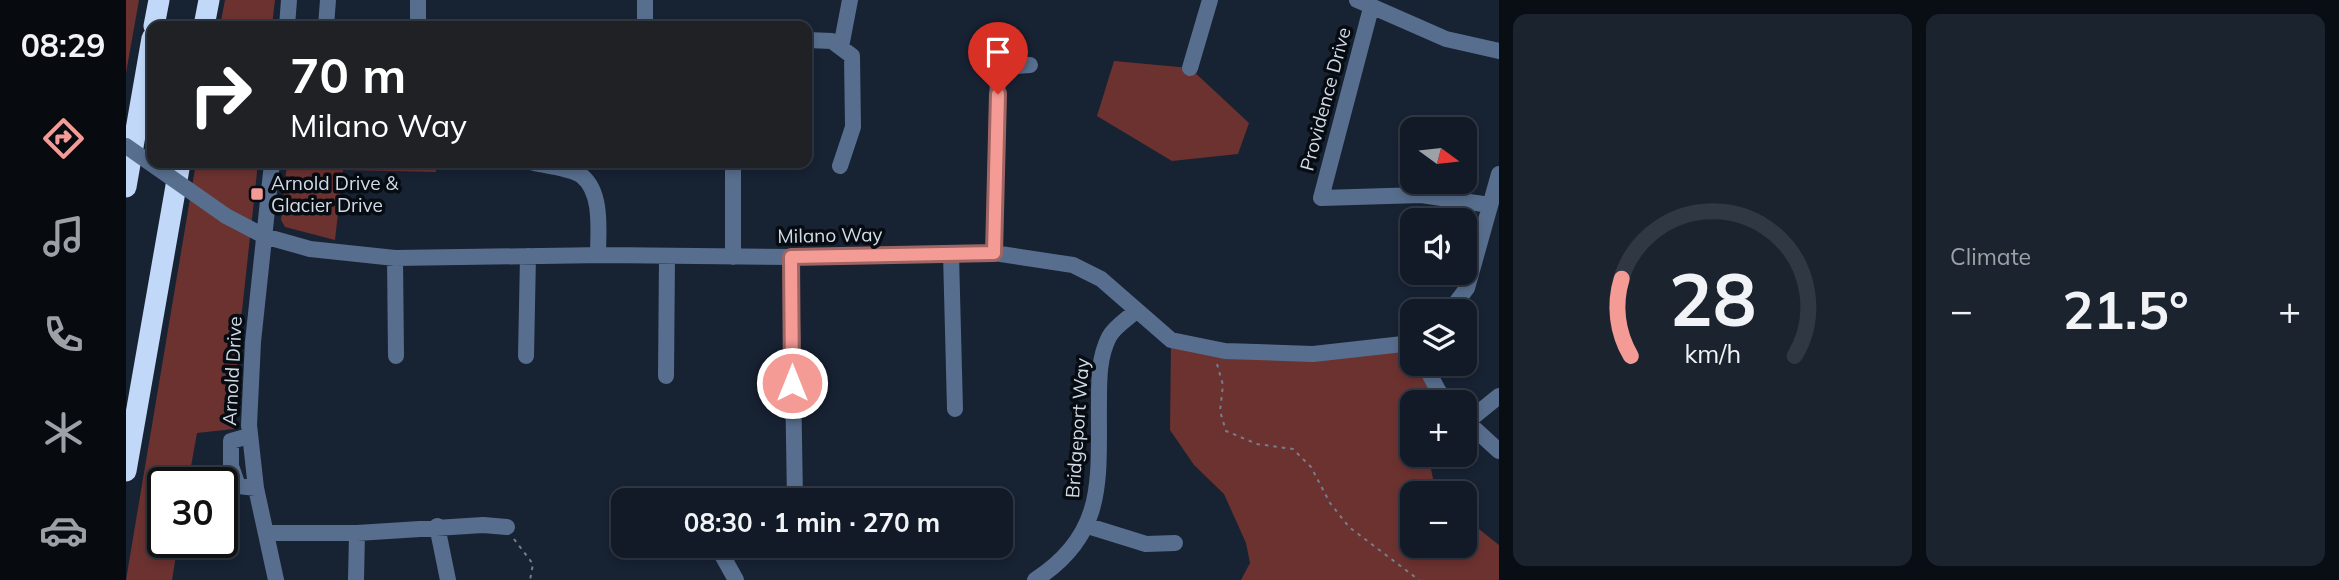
<!DOCTYPE html>
<meta charset="utf-8">
<style>
body{margin:0;font-family:Mulish,sans-serif;background:#1a232e;color:#f1f3f6;height:100vh;display:flex;flex-direction:column;font-size:26px;white-space:nowrap}
*{box-sizing:border-box;margin:0}
p{font-size:23px;color:#9ca1a7}
.icon{flex:none;width:38px;height:38px;fill:none;stroke:currentColor;stroke-width:2;stroke-linecap:round;stroke-linejoin:round}
.map{position:relative;flex:1;overflow:hidden}
.side{display:flex;flex-direction:column;gap:14px;padding:14px;background:#090e15;width:840px}
.side>*{flex:none}
.hud{position:absolute;left:21px;top:21px;width:665px;height:147px;border-radius:14px;box-shadow:0 4px 10px #0003,0 0 0 2px #303843;background:#202124;color:#fff;overflow:hidden}
.needle{width:46px;rotate:105deg}
.tools{position:absolute;left:1274px;top:117px;display:grid;gap:14px}
.tools a{display:grid;place-items:center;width:77px;height:77px;border-radius:14px;background:#111a26;box-shadow:0 4px 10px #0003,0 0 0 2px #303843;font-size:35px}
.speed{position:absolute;left:21px;top:467px;display:flex;gap:14px;font-size:35px;font-weight:700;text-align:center}
.speed>*{display:grid;place-content:center;width:91px;height:91px;border-radius:50%;background:#111a26;box-shadow:0 4px 10px #0003,0 0 0 2px #303843;line-height:1}
.speed .limit{border:4px solid #111;border-radius:10px;background:#fff;color:#111}
.pin{position:absolute;display:grid;place-items:center;width:60px;height:60px;color:#fff;margin:-72px -30px;border-radius:50% 50% 50% 0;rotate:-45deg;box-shadow:0 0 7px #0007}
.pin .icon{rotate:45deg}
.me{position:absolute;width:77px;margin:-38px;rotate:0deg;stroke-linejoin:round;filter:drop-shadow(0 0 5px #0008)}
.turn{display:flex;align-items:center;gap:24px;height:147px;padding:0 28px;font-size:32px}
.turn .icon{width:91px;height:91px;stroke-width:2.5}
.turn b{display:block;font-size:49px;line-height:60px}
.big{font-size:52px;font-weight:700;line-height:1.1}
.side .widget{flex:1;display:flex;flex-direction:column;justify-content:center;gap:10px;min-width:0;padding:0 24px;border-radius:14px;background:#1a232e}
.side .dial{align-items:center;gap:0}
.dial svg{height:182px;overflow:visible;fill:none;stroke:#303843;stroke-width:7;stroke-linecap:round;text-anchor:middle}
.dial text{fill:#f1f3f6;stroke:none}
.heat{display:flex;justify-content:space-between;align-items:center;font-size:38px;direction:ltr}
.side .tiles{flex:1;display:grid;gap:14px;grid-template-columns:repeat(2,1fr)}
.trip{position:absolute;left:485px;top:488px;width:402px;height:70px;border-radius:14px;background:#111a26;box-shadow:0 4px 10px #0003,0 0 0 2px #303843;font-weight:700;line-height:70px;text-align:center}
main{display:flex;flex:1;min-height:0}
.menu{display:flex;flex-direction:column;width:126px;justify-content:space-around;align-items:center;background:#070a0f;color:#9ca1a7}
.menu .icon{width:49px;height:49px}
.menu .selected{color:#f59b96}
.menu b{font-size:32px;color:#f1f3f6}
.map>svg:first-child{display:block}
.green{fill:#6c3230}
.lines{fill:none;stroke-linecap:round;stroke-linejoin:round}
.path{stroke:#757e8c;stroke-width:2;stroke-dasharray:3.5 5;stroke-linecap:butt}
.minor{stroke:#576e8e;stroke-width:16}
.highway{stroke:#c1d8f9;stroke-width:21}
.minor-bridge{stroke:#576e8e;stroke-width:16}
.route-casing{stroke:#9f6562;stroke-width:18}
.route{stroke:#f59b96;stroke-width:12}
.poi-dot{fill:#f59b96;stroke:#070c13;stroke-width:2.5}
.labels{text-anchor:middle;stroke-width:7;stroke-linejoin:round;paint-order:stroke}
.street-label{font-size:19px;fill:#d2dae5;stroke:#070c13}
.poi-label{font-size:19px;fill:#d2dae5;stroke:#070c13;text-anchor:start}
</style>
<main>
<nav class="menu">
<b>08:29</b>
<svg class="icon selected" aria-label="directions" viewBox="0 0 24 24"><path d="M12 3l9 9-9 9-9-9zM9 14v-3h6M13 9l2 2-2 2"/></svg>
<svg class="icon" aria-label="music" viewBox="0 0 24 24"><path d="M9 18V5l10-2v13"/><circle cx="6" cy="18" r="3"/><circle cx="16" cy="16" r="3"/></svg>
<svg class="icon" aria-label="phone" viewBox="0 0 24 24"><path d="M5 4h4l2 5-3 2q2 4 5 5l2-3 5 2v4C11 20 4 13 5 4z"/></svg>
<svg class="icon" aria-label="climate" viewBox="0 0 24 24"><path d="M12 3v18M4 7l16 10M4 17L20 7"/></svg>
<svg class="icon" aria-label="car" viewBox="0 0 24 24"><path d="M5 17H2v-5l4-1 3-4h7l3 4 3 1v5h-3M9 17h6M6 11h13"/><circle cx="7" cy="17" r="2"/><circle cx="17" cy="17" r="2"/></svg>
</nav>
<div class="map">
<svg width="1373" height="580" viewBox="0 0 1373 580">
<rect width="100%" height="100%" fill="#172233"/>
<path class="green" d="M 0,0 L 13,0 L 0,73 Z
M 99,0 L 149,0 L 146,26 L 94,26 Z
M 988,61 L 1064,68 L 1123,123 L 1112,154 L 1046,161 L 971,116 Z
M 70,163 L 132,163 L 112,348 L 108,429 L 71,433 L 62,483 L 37,483 L 37,542 L 52,543 L 46,580 L 0,580 Z
M 161,163 L 309,163 L 310,172 L 217,170 L 209,240 L 159,227 L 155,220 Z
M 1045,340 L 1099,351 L 1286,343 L 1286,364 L 1298,364 L 1323,402 L 1286,402 L 1286,455 L 1318,455 L 1305,469 L 1310,493 L 1286,494 L 1286,546 L 1339,546 L 1339,518 L 1373,545 L 1373,580 L 1115,580 L 1124,563 L 1120,543 L 1098,494 L 1068,465 L 1044,430 Z"/>
<g class="lines">
<path class="path" d="M 1091,364 L 1097,385 L 1094,411 L 1100,431 L 1131,444 L 1167,449 L 1185,467 L 1204,503 L 1223,527 L 1293,580
M 388,539 L 407,564 L 404,580"/>
<path class="minor" d="M 1231,0 L 1320,39 L 1373,51
M 1245,8 L 1195,198 L 1295,195 L 1364,205
M 161,26 L 163,0
M 200,26 L 202,0
M 292,26 L 292,0
M 519,26 L 519,0
M 681,40 L 706,41 L 726,56 L 727,127 L 714,166
M 715,47 L 724,0
M 1064,68 L 1084,0
M 146,163 L 127,342 L 123,425 L 130,488 L 150,580
M 408,163 C 422,166 445,168 456,176 C 477,193 472,232 472,255
M 607,163 L 607,257
M 100,216 L 138,236 L 184,249 L 269,258 L 479,255 L 665,257 L 868,253 L 947,265 L 975,279 L 1045,340 L 1099,351 L 1187,354 L 1286,343
M 868,253 L 872,67 L 904,65
M 825,254 L 829,409
M 665,257 L 669,500
M 269,258 L 270,356
M 1323,312 L 1341,288 L 1373,174
M 400,356 L 402,256
M 1298,364 L 1313,392 L 1323,402
M 540,376 L 541,256
M 1339,420 L 1373,451
M 1341,422 L 1373,396
M 123,436 L 105,441 L 105,466 L 112,486 L 130,488
M 311,526 L 322,580
M 962,526 L 1020,544 L 1049,543
M 140,533 L 231,533 L 357,525 L 381,527
M 591,546 L 610,580
M 230,580 L 231,533
M 909,580 C 982,533 972,477 973,400 C 973,378 973,357 983,337 C 988,327 1001,319 1010,311"/>
<path class="highway" d="M 28,26 L 33,0
M 78,26 L 83,0
M 0,187 L 26,38
M 0,471 L 54,163"/>
<path class="minor-bridge" d="M 0,146 L 100,216"/>
</g>
<g class="lines">
<defs>
<path id="route" d="M 666,383 L 665,257 L 868,253 L 872,94"/>
</defs>
<use href="#route" class="route-casing"/>
<use href="#route" class="route"/>
</g>
<rect class="poi-dot" x="124" y="187" width="14" height="14" rx="3.5"/>
<g class="labels">
<g class="street-label">
<text transform="translate(1199 99) rotate(-75)" y="7">Providence Drive</text>
<text transform="translate(704 235) rotate(-1)" y="7">Milano Way</text>
<text transform="translate(106 371) rotate(-87)" y="7">Arnold Drive</text>
<text transform="translate(951 428) rotate(-86)" y="7">Bridgeport Way</text>
</g>
<g class="poi-label">
<text x="145" y="190">Arnold Drive &amp;<tspan x="145" dy="22">Glacier Drive</tspan></text>
</g>
</g>
</svg>
<div class="tools">
<a><svg class="needle" viewBox="-14 -14 28 28"><path d="M0-13l5 13h-10z" fill="#e53935"/><path d="M0 13l5-13h-10z" fill="#9ca1a7"/></svg></a>
<a><svg class="icon" aria-label="sound" viewBox="0 0 24 24"><path d="M4 9h4l5-4v14l-5-4H4zM17 9q2 3 0 6"/></svg></a>
<a><svg class="icon" aria-label="layers" viewBox="0 0 24 24"><path d="M12 4l9 5-9 5-9-5zM3 14l9 5 9-5"/></svg></a>
<a>+</a>
<a>−</a>
</div>
<div class="speed"><div class="limit">30</div></div>
<div class="pin" style="left:872px;top:94px;background:#d93025"><svg class="icon" aria-label="arrive" viewBox="0 0 24 24"><path d="M6 21V4h12l-3 4 3 4H6"/></svg></div>
<svg class="me" style="left:666px;top:383px" viewBox="-20 -20 40 40"><circle r="17" fill="#f59b96" stroke="#fff" stroke-width="3"/><path d="M0-11L8 9 0 5-8 9z" fill="#fff"/></svg>
<div class="trip">08:30 · 1 min · 270 m</div>
<div class="hud">
<div class="turn"><svg class="icon" aria-label="right" viewBox="0 0 24 24"><path d="M7 20v-9h11M14 6l5 5-5 5"/></svg><div><b>70 m</b>Milano Way</div></div>
</div>
</div>
<section class="side">
<div class="tiles">
<div class="widget dial"><svg viewBox="0 0 100 80">
<path d="M14 69A42 42 0 1 1 86 69"/>
<path d="M14 69A42 42 0 0 1 10 35" stroke="#f59b96"/>
<text x="50" y="56" font-size="32" font-weight="700">28</text>
<text x="50" y="72" font-size="11">km/h</text>
</svg></div>
<div class="widget"><p>Climate</p>
<div class="heat"><a>−</a><b class="big">21.5°</b><a>+</a></div>
</div>
</div>
</section>
</main>
